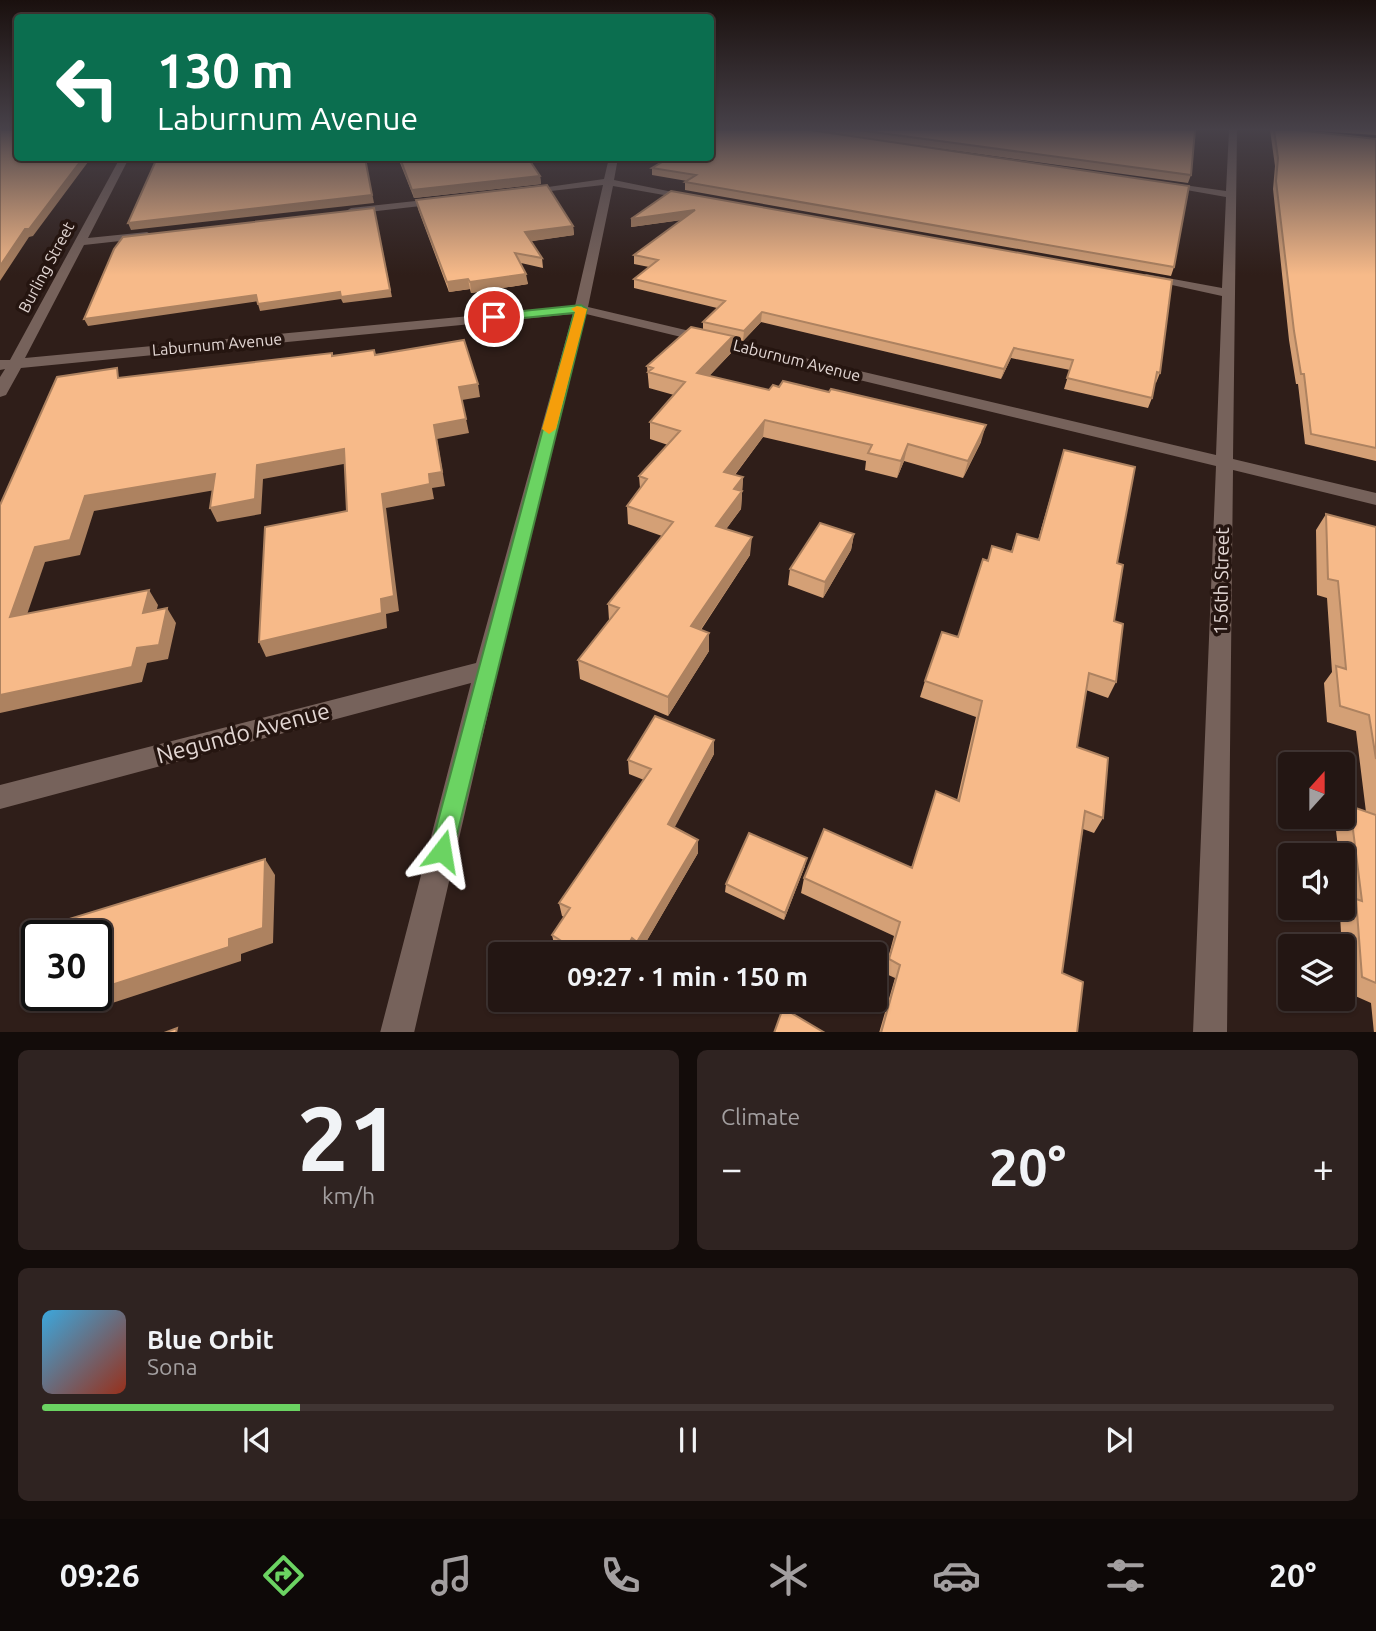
<!DOCTYPE html>
<meta charset="utf-8">
<style>
body{margin:0;font-family:Ubuntu,sans-serif;background:#2f2321;color:#f1f3f6;height:100vh;display:flex;flex-direction:column;font-size:26px;white-space:nowrap}
*{box-sizing:border-box;margin:0}
p{font-size:23px;color:#a39fa0}
.icon{flex:none;width:38px;height:38px;fill:none;stroke:currentColor;stroke-width:2;stroke-linecap:round;stroke-linejoin:round}
.map{position:relative;height:1032px;overflow:hidden}
.sheet{display:flex;flex-direction:column;gap:18px;padding:18px;background:#130c0a;flex:1}
.sheet>*{flex:none}
.top-card{position:absolute;left:14px;top:14px;width:700px;height:147px;border-radius:7px;box-shadow:0 2px 5px #0004,0 0 0 2px #403533;background:#0b6e4f;color:#fff;overflow:hidden}
.needle{width:46px;rotate:21deg}
.tools{position:absolute;left:1278px;top:752px;display:grid;gap:14px}
.tools a{display:grid;place-items:center;width:77px;height:77px;border-radius:7px;background:#231613;box-shadow:0 2px 5px #0004,0 0 0 2px #403533;font-size:35px}
.speed{position:absolute;left:21px;top:920px;display:flex;gap:14px;font-size:35px;font-weight:700;text-align:center}
.speed>*{display:grid;place-content:center;width:91px;height:91px;border-radius:50%;background:#231613;box-shadow:0 2px 5px #0004,0 0 0 2px #403533;line-height:1}
.speed .limit{border:4px solid #111;border-radius:10px;background:#fff;color:#111}
.pin{position:absolute;display:grid;place-items:center;width:60px;height:60px;color:#fff;margin:-30px;border:4px solid #fff;border-radius:50%;box-shadow:0 2px 7px #0007}
.me{position:absolute;width:77px;margin:-38px;rotate:14deg;stroke-linejoin:round;filter:drop-shadow(0 0 5px #0008)}
.turn{display:flex;align-items:center;gap:24px;height:147px;padding:0 28px;font-size:32px}
.turn .icon{width:91px;height:91px;stroke-width:2.5}
.turn b{display:block;font-size:49px;line-height:60px}
.big{font-size:52px;font-weight:700;line-height:1.1}
.sheet .widget{flex:1;display:flex;flex-direction:column;justify-content:center;gap:10px;min-width:0;padding:0 24px;border-radius:10px;background:#2f2321}
.sheet .dial{align-items:center;gap:0}
.dial b{font-size:91px;line-height:1}
.song{display:flex;align-items:center;gap:21px}
.cover{width:84px;height:84px;border-radius:10px;background:linear-gradient(135deg,hsl(200 70% 55%),hsl(10 70% 35%))}
.played{height:7px;border-radius:4px;background:linear-gradient(90deg,#6bd362 20%,#403533 20%)}
.keys{display:flex;justify-content:space-around;direction:ltr}
.heat{display:flex;justify-content:space-between;align-items:center;font-size:38px;direction:ltr}
.sheet .tiles{flex:1;display:grid;gap:18px;grid-template-columns:1fr 1fr}
.widget:last-child{grid-column:span 2}
.trip{position:absolute;left:488px;top:942px;width:399px;height:70px;border-radius:7px;background:#231613;box-shadow:0 2px 5px #0004,0 0 0 2px #403533;font-weight:700;line-height:70px;text-align:center}
.dock{display:flex;height:112px;justify-content:space-around;align-items:center;background:#0e0908;color:#a39fa0}
.dock .icon{width:49px;height:49px}
.dock .selected{color:#6bd362}
.dock b{font-size:32px;color:#f1f3f6}
.map>svg:first-child{display:block}
.lines{fill:none;stroke-linecap:round;stroke-linejoin:round}
.minor{fill:#76625b;fill-rule:evenodd}
.wall{fill:#d4a076}
.shaded-wall{fill:#ad8260}
.building{fill:#f7ba89;stroke:#ad8260;stroke-width:2}
.route{fill:#6bd362;stroke:#468940;stroke-width:2}
.slow{fill:#f59e0b}
.labels{text-anchor:middle;stroke-width:7;stroke-linejoin:round;paint-order:stroke}
.far-street-label{font-size:16px;fill:#e3d7d4;stroke:#251510}
.street-label{font-size:19px;fill:#e3d7d4;stroke:#251510}
.near-street-label{font-size:23px;fill:#e3d7d4;stroke:#251510}
</style>
<div class="map">
<svg width="1376" height="1033" viewBox="0 0 1376 1033">
<rect width="100%" height="100%" fill="#2f1e19"/>
<g class="lines">
<path class="minor" d="M 1229,130 L 1237,130 L 1233,459 L 1376,493 L 1376,505 L 1233,470 L 1227,1033 L 1193,1033 L 1216,466 L 586,314 L 498,670 L 414,1033 L 380,1033 L 471,683 L 0,809 L 0,785 L 476,663 L 573,314 L 21,368 L 6,395 L 0,397 L 0,377 L 5,369 L 0,370 L 0,360 L 10,360 L 120,158 L 129,158 L 88,238 L 147,232 L 153,235 L 147,238 L 84,245 L 25,358 L 575,306 L 603,185 L 525,194 L 520,191 L 604,179 L 609,158 L 618,158 L 614,180 L 697,197 L 692,200 L 613,186 L 588,307 L 1216,455 L 1222,296 L 1140,278 L 1146,274 L 1222,288 L 1226,197 L 1158,185 L 1163,182 L 1226,191 Z
M 443,198 L 448,201 L 447,203 L 351,214 L 346,211 L 351,208 Z"/>
</g>
<path class="wall" d="M 710,130 L 1195,130 L 1191,175 L 1188,183 L 856,137 L 1174,267 L 1171,276 L 685,190 L 685,182 L 687,181 L 652,175 L 652,168 L 665,160 L 647,158 L 710,158 Z
M 1270,130 L 1297,130 L 1376,139 L 1376,461 L 1305,444 L 1298,384 L 1296,384 L 1289,340 L 1273,189 L 1275,166 Z
M 1301,130 L 1376,130 L 1376,135 Z
M 398,158 L 528,158 L 540,176 L 541,184 L 414,198 Z
M 671,191 L 1160,373 L 1156,383 L 1155,382 L 1152,398 L 1148,408 L 1064,389 L 1070,370 L 1011,358 L 1001,379 L 761,322 L 743,341 L 733,338 L 732,352 L 709,376 L 981,442 L 963,478 L 904,461 L 897,478 L 865,470 L 866,461 L 763,437 L 735,475 L 743,477 L 741,509 L 726,529 L 750,555 L 701,630 L 709,651 L 668,716 L 580,679 L 578,660 L 609,620 L 608,604 L 662,536 L 628,524 L 627,506 L 640,488 L 639,476 L 668,445 L 650,439 L 650,422 L 674,395 L 649,388 L 647,366 L 703,329 L 703,322 L 717,308 L 634,288 L 634,279 L 649,267 L 634,264 L 634,255 L 682,220 L 631,227 L 631,219 Z
M 416,200 L 573,226 L 574,235 L 531,241 L 542,258 L 543,268 L 521,263 L 528,284 L 471,293 L 470,289 L 449,292 L 418,209 Z
M 1064,450 L 1117,563 L 1114,621 L 1116,682 L 1108,698 L 1086,690 L 1077,747 L 1103,818 L 1094,833 L 1083,829 L 1062,973 L 1077,1033 L 879,1033 L 895,978 L 884,973 L 894,936 L 801,893 L 804,878 L 911,868 L 957,800 L 976,717 L 920,697 L 925,681 L 958,637 L 988,561 L 1011,552 L 1017,534 L 1038,540 Z
M 1326,514 L 1376,527 L 1376,1033 L 1374,1033 L 1371,1003 L 1344,991 L 1340,914 L 1345,909 L 1342,886 L 1342,856 L 1339,856 L 1335,822 L 1340,817 L 1342,817 L 1342,814 L 1350,806 L 1366,812 L 1356,731 L 1327,722 L 1324,683 L 1332,672 L 1327,598 L 1317,595 L 1316,530 Z
M 854,534 L 851,550 L 823,598 L 788,585 L 790,569 Z
M 714,754 L 674,827 L 698,840 L 698,853 L 639,954 L 634,951 L 632,954 L 564,954 L 555,948 L 552,935 L 564,917 L 562,916 L 559,903 L 644,780 L 629,774 L 628,760 Z
M 805,866 L 784,920 L 725,892 L 726,884 Z"/>
<path class="shaded-wall" d="M 83,158 L 91,158 L 33,236 L 29,237 L 0,281 L 0,266 L 25,229 Z
M 365,158 L 374,203 L 131,230 L 128,223 Z
M 540,176 L 541,184 L 414,198 L 412,190 Z
M 374,208 L 392,297 L 343,303 L 341,299 L 260,311 L 258,304 Z
M 695,210 L 695,218 L 631,227 L 631,219 Z
M 573,226 L 574,235 L 527,242 L 525,232 Z
M 526,274 L 528,284 L 471,293 L 470,282 Z
M 468,279 L 470,289 L 449,292 L 447,282 Z
M 256,295 L 259,301 L 88,326 L 84,319 Z
M 762,312 L 761,322 L 743,341 L 744,331 Z
M 733,336 L 732,352 L 697,389 L 697,373 Z
M 1014,348 L 1011,358 L 1001,379 L 1004,369 Z
M 478,384 L 480,397 L 462,400 L 459,387 Z
M 466,419 L 469,433 L 437,439 L 445,486 L 432,488 L 434,499 L 386,508 L 399,611 L 386,614 L 387,628 L 266,657 L 259,642 L 381,599 L 382,494 L 434,425 Z
M 765,420 L 763,437 L 724,489 L 724,472 Z
M 986,425 L 981,442 L 963,478 L 968,461 Z
M 908,444 L 904,461 L 897,478 L 901,461 Z
M 344,449 L 349,463 L 263,479 L 261,514 L 217,522 L 210,508 L 257,465 Z
M 215,474 L 221,489 L 94,511 L 80,555 L 45,562 L 21,632 L 10,617 L 35,547 L 85,496 Z
M 743,477 L 741,509 L 716,543 L 716,526 L 734,489 Z
M 854,534 L 851,550 L 823,598 L 825,582 Z
M 752,537 L 750,555 L 691,644 L 691,626 Z
M 149,590 L 158,605 L 152,628 L 143,613 Z
M 167,608 L 176,623 L 168,659 L 147,663 L 142,682 L 0,713 L 0,695 L 137,648 Z
M 709,633 L 709,651 L 668,716 L 668,697 Z
M 714,740 L 714,754 L 669,838 L 668,824 Z
M 698,840 L 698,853 L 639,954 L 637,942 Z
M 807,858 L 805,866 L 784,920 L 785,913 Z
M 265,859 L 275,875 L 273,943 L 241,954 L 241,961 L 100,1007 L 87,996 L 96,996 L 96,982 L 229,939 Z
M 632,938 L 634,951 L 632,954 L 623,954 Z
M 63,996 L 83,996 L 69,1001 Z"/>
<path class="building" d="M 0,130 L 18,130 L 18,158 L 83,158 L 29,229 L 25,229 L 0,266 Z
M 710,130 L 810,130 L 1189,186 L 1174,267 L 685,182 L 696,175 L 652,168 L 669,158 L 710,158 Z
M 858,130 L 1195,130 L 1191,175 Z
M 1274,130 L 1297,130 L 1376,139 L 1376,448 L 1311,434 L 1304,374 L 1301,374 L 1294,331 L 1276,181 L 1278,158 Z
M 157,158 L 365,158 L 372,195 L 128,223 Z
M 400,158 L 528,158 L 540,176 L 412,190 Z
M 547,185 L 573,226 L 525,232 L 542,258 L 515,253 L 526,274 L 470,282 L 468,279 L 447,282 L 416,200 Z
M 671,191 L 1172,280 L 1160,373 L 1157,372 L 1152,398 L 1067,378 L 1073,360 L 1014,348 L 1004,369 L 762,312 L 744,331 L 703,322 L 725,301 L 634,279 L 658,260 L 634,255 L 695,210 L 631,219 Z
M 374,208 L 390,290 L 341,297 L 340,292 L 258,304 L 256,295 L 84,319 L 114,249 L 123,237 Z
M 691,327 L 733,336 L 697,373 L 769,390 L 773,385 L 779,387 L 783,381 L 829,392 L 831,389 L 986,425 L 968,461 L 908,444 L 901,461 L 868,453 L 872,445 L 765,420 L 724,472 L 743,477 L 734,489 L 742,491 L 716,526 L 752,537 L 691,626 L 709,633 L 668,697 L 578,660 L 619,608 L 608,604 L 673,522 L 627,506 L 647,479 L 639,476 L 680,431 L 650,422 L 685,382 L 648,372 L 653,368 L 647,366 Z
M 464,340 L 478,384 L 459,387 L 466,419 L 434,425 L 442,472 L 429,474 L 430,484 L 382,494 L 394,596 L 381,599 L 382,613 L 259,642 L 265,527 L 347,511 L 344,449 L 257,465 L 255,499 L 210,508 L 215,474 L 85,496 L 70,540 L 35,547 L 10,617 L 149,590 L 143,613 L 167,608 L 159,645 L 137,648 L 132,667 L 0,695 L 0,505 L 57,377 L 117,368 L 118,378 L 332,353 L 332,356 L 374,350 L 375,355 Z
M 1064,450 L 1135,467 L 1117,563 L 1123,565 L 1114,621 L 1123,624 L 1116,682 L 1089,673 L 1077,747 L 1108,758 L 1103,818 L 1085,811 L 1062,973 L 1083,982 L 1077,1033 L 881,1033 L 900,965 L 889,959 L 900,922 L 804,878 L 824,829 L 912,868 L 936,791 L 959,801 L 982,701 L 925,681 L 942,632 L 958,637 L 983,559 L 988,561 L 992,546 L 1012,552 L 1017,534 L 1039,540 Z
M 1326,514 L 1376,527 L 1376,759 L 1369,715 L 1340,706 L 1336,666 L 1346,669 L 1338,581 L 1328,579 Z
M 820,523 L 854,534 L 825,582 L 790,569 Z
M 655,716 L 714,740 L 668,824 L 698,840 L 637,942 L 632,938 L 623,954 L 582,954 L 552,935 L 570,908 L 559,903 L 651,769 L 628,760 Z
M 1350,806 L 1376,815 L 1376,983 L 1362,977 L 1356,899 L 1362,901 Z
M 749,833 L 807,858 L 785,913 L 726,884 Z
M 265,859 L 263,928 L 229,939 L 229,947 L 96,990 L 96,936 L 62,936 L 66,920 Z
M 783,1008 L 825,1033 L 774,1033 Z
M 177,1028 L 176,1033 L 164,1033 Z"/>
<linearGradient id="sky" x2="0" y2="1"><stop stop-color="#1a100e"/><stop offset="0.47" stop-color="#474149"/><stop offset="1" stop-color="#474149" stop-opacity="0"/></linearGradient>
<rect width="1376" height="275" fill="url(#sky)"/>
<path class="route" d="M 581,305 L 587,309 L 453,851 L 450,859 L 442,862 L 433,859 L 430,851 L 574,313 L 494,321 L 488,317 L 494,314 Z"/>
<path class="slow" d="M 577,306 L 587,309 L 556,429 L 549,434 L 542,429 L 575,312 L 571,309 Z"/>
<g class="labels">
<g class="far-street-label">
<text transform="translate(46 267) rotate(-62)" y="6">Burling Street</text>
<text transform="translate(217 344) rotate(-5)" y="6">Laburnum Avenue</text>
<text transform="translate(797 360) rotate(14)" y="6">Laburnum Avenue</text>
</g>
<g class="street-label">
<text transform="translate(1221 581) rotate(-89)" y="7">156th Street</text>
</g>
<g class="near-street-label">
<text transform="translate(243 733) rotate(-15)" y="8">Negundo Avenue</text>
</g>
</g>
</svg>
<div class="tools">
<a><svg class="needle" viewBox="-14 -14 28 28"><path d="M0-13l5 13h-10z" fill="#e53935"/><path d="M0 13l5-13h-10z" fill="#a39fa0"/></svg></a>
<a><svg class="icon" aria-label="sound" viewBox="0 0 24 24"><path d="M4 9h4l5-4v14l-5-4H4zM17 9q2 3 0 6"/></svg></a>
<a><svg class="icon" aria-label="layers" viewBox="0 0 24 24"><path d="M12 4l9 5-9 5-9-5zM3 14l9 5 9-5"/></svg></a>
</div>
<div class="speed"><div class="limit">30</div></div>
<div class="pin" style="left:494px;top:317px;background:#d93025"><svg class="icon" aria-label="arrive" viewBox="0 0 24 24"><path d="M6 21V4h12l-3 4 3 4H6"/></svg></div>
<svg class="me" style="left:442px;top:851px" viewBox="-20 -20 40 40"><path d="M0-17L14 15 0 8-14 15z" fill="#6bd362" stroke="#fff" stroke-width="4"/></svg>
<div class="trip">09:27 · 1 min · 150 m</div>
<div class="top-card">
<div class="turn"><svg class="icon" aria-label="left" viewBox="0 0 24 24"><path d="M17 20v-9H6M10 6l-5 5 5 5"/></svg><div><b>130 m</b>Laburnum Avenue</div></div>
</div>
</div>
<section class="sheet">
<div class="tiles">
<div class="widget dial"><b>21</b><p>km/h</p></div>
<div class="widget"><p>Climate</p>
<div class="heat"><a>−</a><b class="big">20°</b><a>+</a></div>
</div>
<div class="widget">
<div class="song"><i class="cover"></i><div><b>Blue Orbit</b><p>Sona</p></div></div>
<div class="played"></div>
<div class="keys"><svg class="icon" aria-label="previous" viewBox="0 0 24 24"><path d="M18 5L8 12l10 7zM5 5v14"/></svg><svg class="icon" aria-label="pause" viewBox="0 0 24 24"><path d="M8 5v14M16 5v14"/></svg><svg class="icon" aria-label="next" viewBox="0 0 24 24"><path d="M6 5l10 7-10 7zM19 5v14"/></svg></div>
</div>
</div>
</section>
<nav class="dock">
<b>09:26</b>
<svg class="icon selected" aria-label="directions" viewBox="0 0 24 24"><path d="M12 3l9 9-9 9-9-9zM9 14v-3h6M13 9l2 2-2 2"/></svg>
<svg class="icon" aria-label="music" viewBox="0 0 24 24"><path d="M9 18V5l10-2v13"/><circle cx="6" cy="18" r="3"/><circle cx="16" cy="16" r="3"/></svg>
<svg class="icon" aria-label="phone" viewBox="0 0 24 24"><path d="M5 4h4l2 5-3 2q2 4 5 5l2-3 5 2v4C11 20 4 13 5 4z"/></svg>
<svg class="icon" aria-label="climate" viewBox="0 0 24 24"><path d="M12 3v18M4 7l16 10M4 17L20 7"/></svg>
<svg class="icon" aria-label="car" viewBox="0 0 24 24"><path d="M5 17H2v-5l4-1 3-4h7l3 4 3 1v5h-3M9 17h6M6 11h13"/><circle cx="7" cy="17" r="2"/><circle cx="17" cy="17" r="2"/></svg>
<svg class="icon" aria-label="filters" viewBox="0 0 24 24"><path d="M4 7h16M4 17h16"/><circle cx="9" cy="7" r="2"/><circle cx="15" cy="17" r="2"/></svg>
<b>20°</b>
</nav>
